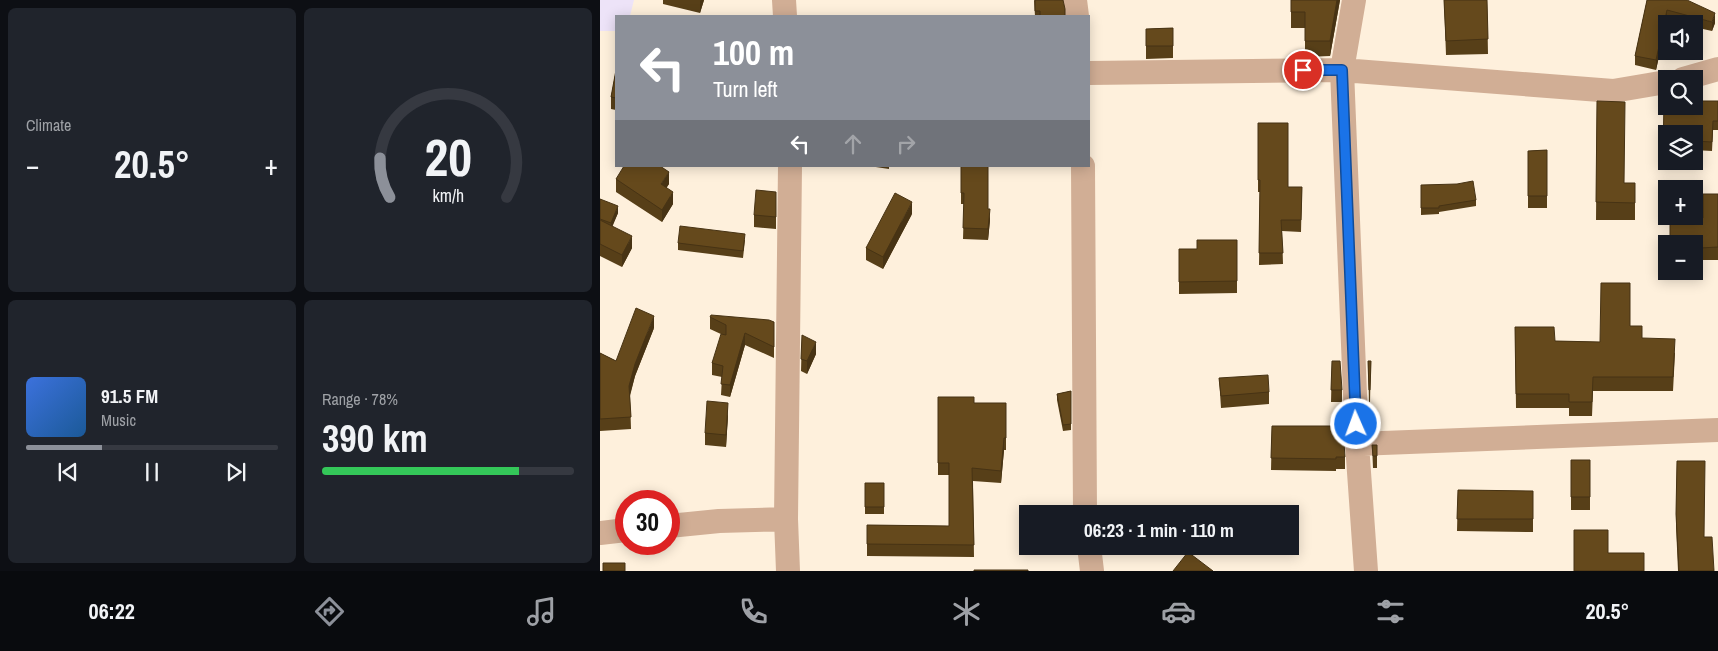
<!DOCTYPE html>
<meta charset="utf-8">
<style>
body{margin:0;font-family:"Archivo Narrow",sans-serif;background:#20242c;color:#f1f3f6;height:100vh;display:flex;flex-direction:column;font-size:19px;white-space:nowrap}
*{box-sizing:border-box;margin:0}
p{font-size:16px;color:#9ea1a6}
.icon{flex:none;width:28px;height:28px;fill:none;stroke:currentColor;stroke-width:2;stroke-linecap:round;stroke-linejoin:round}
.map{position:relative;flex:1;overflow:hidden}
.drawer{display:flex;flex-direction:column;gap:8px;padding:8px;background:#0d0f14;width:600px}
.drawer>*{flex:none}
.top-card{position:absolute;left:15px;top:15px;width:475px;height:152px;border-radius:0px;box-shadow:0 2px 12px #0003;background:#8c9099;color:#fff;overflow:hidden}
.controls{position:absolute;left:1058px;top:15px;display:grid;gap:10px}
.controls a{display:grid;place-items:center;width:45px;height:45px;border-radius:0px;background:#171b24;box-shadow:0 2px 12px #0003;font-size:25px}
.speed{position:absolute;left:15px;top:490px;display:flex;gap:10px;font-size:25px;font-weight:700;text-align:center}
.speed>*{display:grid;place-content:center;width:65px;height:65px;border-radius:50%;background:#171b24;box-shadow:0 2px 12px #0003;line-height:1}
.speed .limit{border:8px solid #d22;background:#fff;color:#111}
.pin{position:absolute;display:grid;place-items:center;width:42px;height:42px;color:#fff;margin:-21px;border:2px solid #fff;border-radius:50%;box-shadow:0 1px 5px #0007}
.me{position:absolute;width:55px;margin:-28px;rotate:358deg;stroke-linejoin:round;filter:drop-shadow(0 0 4px #0008)}
.turn{display:flex;align-items:center;gap:18px;height:105px;padding:0 15px;font-size:22px}
.turn .icon{width:65px;height:65px;stroke-width:2.5}
.turn b{display:block;font-size:35px;line-height:42px}
.lanes{display:flex;align-items:center;height:48px;padding:0 15px;background:#0003;justify-content:center;gap:25px;direction:ltr}
.lanes .off{opacity:.35}
.big{font-size:38px;font-weight:700;line-height:1.1}
.drawer .card{flex:1;display:flex;flex-direction:column;justify-content:center;gap:8px;min-width:0;padding:0 18px;border-radius:8px;background:#20242c}
.drawer .dial{align-items:center;gap:0}
.dial svg{height:130px;overflow:visible;fill:none;stroke:#363941;stroke-width:7;stroke-linecap:round;text-anchor:middle}
.dial text{fill:#f1f3f6;stroke:none}
.song{display:flex;align-items:center;gap:15px}
.cover{width:60px;height:60px;border-radius:8px;background:linear-gradient(135deg,hsl(220 70% 55%),hsl(210 70% 35%))}
.played{height:5px;border-radius:2px;background:linear-gradient(90deg,#8c9099 30%,#363941 30%)}
.keys{display:flex;justify-content:space-around;direction:ltr}
.heat{display:flex;justify-content:space-between;align-items:center;font-size:28px;direction:ltr}
.charge{height:8px;border-radius:4px;background:linear-gradient(90deg,#34c759 78%,#363941 0)}
.drawer .tiles{flex:1;display:grid;gap:8px;grid-template-columns:repeat(2,1fr)}
.trip{position:absolute;left:419px;top:505px;width:280px;height:50px;border-radius:0px;background:#171b24;box-shadow:0 2px 12px #0003;font-weight:700;line-height:50px;text-align:center}
.menu{display:flex;height:80px;justify-content:space-around;align-items:center;background:#090b0e;color:#9ea1a6}
.menu .icon{width:35px;height:35px}
.menu .active{color:#8c9099}
.menu b{font-size:22px;color:#f1f3f6}
main{display:flex;flex:1;min-height:0}
.map>svg:first-child{display:block}
.education{fill:#ede3f8}
.lines{fill:none;stroke-linecap:round;stroke-linejoin:round}
.minor{stroke:#d1ae95;stroke-width:24}
.wall{fill:#573f18}
.shaded-wall{fill:#473314}
.building{fill:#65491c;stroke:#473314}
.route-casing{stroke:#114b97;stroke-width:12}
.route{stroke:#1a73e8;stroke-width:9}
</style>
<main>
<section class="drawer">
<div class="tiles">
<div class="card"><p>Climate</p>
<div class="heat"><a>−</a><b class="big">20.5°</b><a>+</a></div>
</div>
<div class="card dial"><svg viewBox="0 0 100 80">
<path d="M14 69A42 42 0 1 1 86 69"/>
<path d="M14 69A42 42 0 0 1 8 45" stroke="#8c9099"/>
<text x="50" y="56" font-size="32" font-weight="700">20</text>
<text x="50" y="72" font-size="11">km/h</text>
</svg></div>
<div class="card">
<div class="song"><i class="cover"></i><div><b>91.5 FM</b><p>Music</p></div></div>
<div class="played"></div>
<div class="keys"><svg class="icon" aria-label="previous" viewBox="0 0 24 24"><path d="M18 5L8 12l10 7zM5 5v14"/></svg><svg class="icon" aria-label="pause" viewBox="0 0 24 24"><path d="M8 5v14M16 5v14"/></svg><svg class="icon" aria-label="next" viewBox="0 0 24 24"><path d="M6 5l10 7-10 7zM19 5v14"/></svg></div>
</div>
<div class="card"><p>Range · 78%</p><b class="big">390 km</b><div class="charge"></div></div>
</div>
</section>
<div class="map">
<svg width="1118" height="571" viewBox="0 0 1118 571">
<rect width="100%" height="100%" fill="#fef0dc"/>
<path class="education" d="M 0,0 L 34,0 L 30,16 L 16,16 L 16,31 L 0,31 Z"/>
<g class="lines">
<path class="minor" d="M 184,0 L 185,16
M 475,0 L 477,16
M 754,0 L 742,70 L 757,444 L 766,571
M 489,73 L 742,70 L 1013,91 L 1066,82
M 1083,79 L 1118,69
M 483,166 L 485,514
M 757,444 L 1118,430
M 69,526 L 119,521 L 186,519
M 0,533 L 26,530
M 489,546 L 492,571
M 188,571 L 186,519 L 190,166"/>
</g>
<path class="wall" d="M 63,0 L 104,0 L 100,13 L 63,4 Z
M 434,0 L 465,16 L 435,16 Z
M 691,0 L 740,0 L 730,56 L 705,57 L 705,28 L 691,28 Z
M 844,0 L 887,0 L 888,54 L 846,55 Z
M 1047,0 L 1115,23 L 1112,31 L 1094,27 L 1094,24 L 1082,24 L 1067,20 L 1056,70 L 1035,65 L 1035,56 Z
M 573,28 L 573,58 L 546,59 L 546,29 Z
M 16,70 L 16,110 L 11,109 L 11,97 Z
M 997,101 L 1024,183 L 1035,183 L 1035,220 L 996,220 Z
M 1118,101 L 1118,130 L 1113,130 L 1112,151 L 1094,150 L 1094,134 L 1066,134 L 1066,161 L 1063,161 L 1064,104 L 1100,105 Z
M 658,123 L 688,187 L 702,187 L 701,232 L 682,231 L 683,264 L 659,265 L 660,192 L 658,192 Z
M 947,150 L 947,208 L 928,208 L 928,151 Z
M 269,166 L 289,166 L 289,169 Z
M 361,166 L 388,209 L 390,220 L 388,240 L 363,239 L 364,204 L 361,204 Z
M 16,179 L 69,184 L 66,188 L 73,204 L 62,222 L 16,192 Z
M 821,185 L 876,200 L 876,206 L 839,212 L 839,214 L 821,215 Z
M 176,192 L 176,229 L 154,227 L 154,215 Z
M 1118,194 L 1118,260 L 1100,260 L 1100,268 L 1094,268 L 1094,244 L 1103,218 Z
M 0,199 L 18,213 L 12,226 L 32,248 L 22,267 L 0,256 Z
M 312,214 L 283,269 L 266,260 L 266,248 Z
M 145,240 L 143,258 L 78,250 L 78,243 Z
M 637,240 L 637,293 L 579,294 L 579,249 L 597,249 Z
M 110,317 L 174,322 L 174,358 L 145,345 L 130,397 L 121,395 L 122,377 L 112,375 L 112,363 L 123,335 L 110,329 Z
M 1030,326 L 1042,338 L 1075,353 L 1073,391 L 993,391 L 992,416 L 969,416 L 969,408 L 916,408 L 915,327 L 955,341 L 1000,342 Z
M 54,328 L 35,376 L 30,396 L 31,429 L 0,431 L 0,353 L 16,361 Z
M 202,335 L 216,354 L 207,374 L 201,371 Z
M 732,361 L 742,390 L 742,402 L 731,402 Z
M 768,361 L 771,361 L 770,402 L 769,402 Z
M 619,378 L 669,392 L 669,404 L 621,408 Z
M 471,391 L 471,430 L 463,431 L 457,400 L 457,394 Z
M 338,397 L 374,403 L 406,403 L 406,450 L 404,450 L 401,483 L 373,481 L 374,557 L 267,556 L 267,525 L 349,526 L 349,475 L 338,475 Z
M 128,415 L 126,447 L 105,445 L 105,433 Z
M 672,426 L 737,429 L 745,457 L 745,469 L 736,469 L 736,471 L 671,470 Z
M 772,445 L 777,445 L 777,468 L 773,468 Z
M 971,460 L 990,460 L 990,510 L 971,510 Z
M 1077,461 L 1104,537 L 1114,571 L 1078,571 L 1076,526 Z
M 265,483 L 284,483 L 284,514 L 265,514 Z
M 858,490 L 933,491 L 933,532 L 857,531 Z"/>
<path class="shaded-wall" d="M 101,0 L 104,0 L 100,13 L 100,1 Z
M 737,0 L 740,0 L 730,56 L 730,41 Z
M 1067,10 L 1067,20 L 1056,70 L 1056,60 Z
M 1115,13 L 1115,23 L 1112,31 L 1112,22 Z
M 69,172 L 69,184 L 61,196 L 61,184 Z
M 73,192 L 73,204 L 62,222 L 62,210 Z
M 312,202 L 312,214 L 283,269 L 283,257 Z
M 18,206 L 18,213 L 11,230 L 11,223 Z
M 390,209 L 390,220 L 388,240 L 388,229 Z
M 32,236 L 32,248 L 22,267 L 22,255 Z
M 54,316 L 54,328 L 35,376 L 29,398 L 29,386 L 35,364 Z
M 145,333 L 145,345 L 130,397 L 130,385 Z
M 216,342 L 216,354 L 207,374 L 207,361 Z
M 128,403 L 128,415 L 126,447 L 126,435 Z
M 404,438 L 404,450 L 401,483 L 401,471 Z"/>
<path class="building" d="M 435,0 L 463,0 L 465,9 L 465,16 L 440,16 L 440,11 L 435,11 Z
M 691,0 L 737,0 L 730,41 L 705,41 L 705,12 L 691,12 Z
M 844,0 L 887,0 L 888,39 L 846,41 Z
M 1047,0 L 1087,0 L 1115,13 L 1112,22 L 1067,10 L 1056,60 L 1035,56 Z
M 573,28 L 573,46 L 546,46 L 546,29 Z
M 16,70 L 16,98 L 11,97 Z
M 997,101 L 1025,102 L 1024,183 L 1035,183 L 1035,203 L 996,202 Z
M 1100,101 L 1118,101 L 1118,121 L 1113,121 L 1112,142 L 1094,141 L 1094,134 L 1066,134 L 1066,152 L 1063,152 L 1064,104 L 1066,104 L 1066,106 L 1094,106 L 1094,105 L 1100,105 Z
M 658,123 L 688,123 L 688,187 L 702,187 L 701,220 L 681,220 L 683,253 L 659,253 L 660,180 L 658,180 Z
M 947,150 L 947,196 L 928,196 L 928,151 Z
M 24,166 L 60,166 L 69,172 L 61,184 L 73,192 L 62,210 L 16,179 Z
M 361,166 L 388,166 L 388,209 L 390,209 L 388,229 L 363,228 L 364,193 L 361,193 Z
M 873,181 L 876,200 L 839,206 L 839,208 L 821,208 L 821,185 L 857,184 Z
M 156,190 L 176,192 L 176,217 L 154,215 Z
M 295,193 L 312,202 L 283,257 L 266,248 Z
M 1103,194 L 1118,194 L 1118,247 L 1100,248 L 1100,256 L 1094,256 L 1094,244 L 1070,244 L 1070,218 L 1103,218 Z
M 0,199 L 18,206 L 11,223 L 0,219 Z
M 0,220 L 32,236 L 22,255 L 0,244 Z
M 80,226 L 145,234 L 143,251 L 78,243 Z
M 597,240 L 637,240 L 637,281 L 579,282 L 579,249 L 597,249 Z
M 1001,283 L 1030,283 L 1030,326 L 1042,326 L 1042,338 L 1075,339 L 1073,377 L 993,377 L 992,402 L 969,402 L 969,394 L 916,394 L 915,327 L 954,327 L 955,341 L 1000,342 Z
M 36,308 L 54,316 L 35,364 L 29,386 L 31,417 L 0,419 L 0,353 L 16,361 Z
M 111,315 L 169,320 L 174,322 L 174,347 L 145,333 L 130,385 L 121,384 L 123,366 L 112,363 L 121,334 L 126,335 L 126,325 L 110,317 Z
M 202,335 L 216,342 L 207,361 L 201,359 Z
M 732,361 L 740,361 L 742,390 L 731,390 Z
M 768,361 L 771,361 L 770,390 L 769,390 Z
M 668,375 L 669,392 L 621,396 L 619,378 Z
M 471,391 L 471,424 L 463,425 L 457,394 Z
M 338,397 L 374,397 L 374,403 L 406,403 L 406,438 L 404,438 L 401,471 L 372,468 L 374,545 L 267,544 L 267,525 L 349,526 L 349,463 L 338,463 Z
M 107,401 L 128,403 L 126,435 L 105,433 Z
M 672,426 L 737,426 L 737,429 L 743,429 L 745,457 L 736,457 L 736,459 L 671,458 Z
M 772,445 L 777,445 L 777,456 L 773,456 Z
M 971,460 L 990,460 L 990,497 L 971,497 Z
M 1077,461 L 1105,461 L 1104,537 L 1112,537 L 1114,571 L 1079,571 L 1076,514 Z
M 265,483 L 284,483 L 284,507 L 265,507 Z
M 858,490 L 933,491 L 933,519 L 857,519 Z
M 974,530 L 1008,530 L 1008,553 L 1044,553 L 1044,571 L 974,571 Z
M 588,552 L 613,571 L 573,571 Z
M 3,563 L 25,563 L 25,571 L 3,571 Z
M 374,570 L 428,570 L 428,571 L 374,571 Z"/>
<g class="lines">
<defs>
<path id="route" d="M 703,70 L 742,70 L 756,424"/>
</defs>
<use href="#route" class="route-casing"/>
<use href="#route" class="route"/>
</g>
</svg>
<div class="controls">
<a><svg class="icon" aria-label="sound" viewBox="0 0 24 24"><path d="M4 9h4l5-4v14l-5-4H4zM17 9q2 3 0 6"/></svg></a>
<a><svg class="icon" aria-label="search" viewBox="0 0 24 24"><circle cx="10" cy="10" r="6"/><path d="M15 15l6 6"/></svg></a>
<a><svg class="icon" aria-label="layers" viewBox="0 0 24 24"><path d="M12 4l9 5-9 5-9-5zM3 14l9 5 9-5"/></svg></a>
<a>+</a>
<a>−</a>
</div>
<div class="speed"><div class="limit">30</div></div>
<div class="pin" style="left:703px;top:70px;background:#d93025"><svg class="icon" aria-label="arrive" viewBox="0 0 24 24"><path d="M6 21V4h12l-3 4 3 4H6"/></svg></div>
<svg class="me" style="left:756px;top:424px" viewBox="-20 -20 40 40"><circle r="17" fill="#1a73e8" stroke="#fff" stroke-width="3"/><path d="M0-11L8 9 0 5-8 9z" fill="#fff"/></svg>
<div class="trip">06:23 · 1 min · 110 m</div>
<div class="top-card">
<div class="turn"><svg class="icon" aria-label="left" viewBox="0 0 24 24"><path d="M17 20v-9H6M10 6l-5 5 5 5"/></svg><div><b>100 m</b>Turn left</div></div>
<div class="lanes"><svg class="icon" aria-label="left" viewBox="0 0 24 24"><path d="M17 20v-9H6M10 6l-5 5 5 5"/></svg><svg class="icon off" aria-label="ahead" viewBox="0 0 24 24"><path d="M12 20V5M6 11l6-6 6 6"/></svg><svg class="icon off" aria-label="right" viewBox="0 0 24 24"><path d="M7 20v-9h11M14 6l5 5-5 5"/></svg></div>
</div>
</div>
</main>
<nav class="menu">
<b>06:22</b>
<svg class="icon active" aria-label="directions" viewBox="0 0 24 24"><path d="M12 3l9 9-9 9-9-9zM9 14v-3h6M13 9l2 2-2 2"/></svg>
<svg class="icon" aria-label="music" viewBox="0 0 24 24"><path d="M9 18V5l10-2v13"/><circle cx="6" cy="18" r="3"/><circle cx="16" cy="16" r="3"/></svg>
<svg class="icon" aria-label="phone" viewBox="0 0 24 24"><path d="M5 4h4l2 5-3 2q2 4 5 5l2-3 5 2v4C11 20 4 13 5 4z"/></svg>
<svg class="icon" aria-label="climate" viewBox="0 0 24 24"><path d="M12 3v18M4 7l16 10M4 17L20 7"/></svg>
<svg class="icon" aria-label="car" viewBox="0 0 24 24"><path d="M5 17H2v-5l4-1 3-4h7l3 4 3 1v5h-3M9 17h6M6 11h13"/><circle cx="7" cy="17" r="2"/><circle cx="17" cy="17" r="2"/></svg>
<svg class="icon" aria-label="filters" viewBox="0 0 24 24"><path d="M4 7h16M4 17h16"/><circle cx="9" cy="7" r="2"/><circle cx="15" cy="17" r="2"/></svg>
<b>20.5°</b>
</nav>
